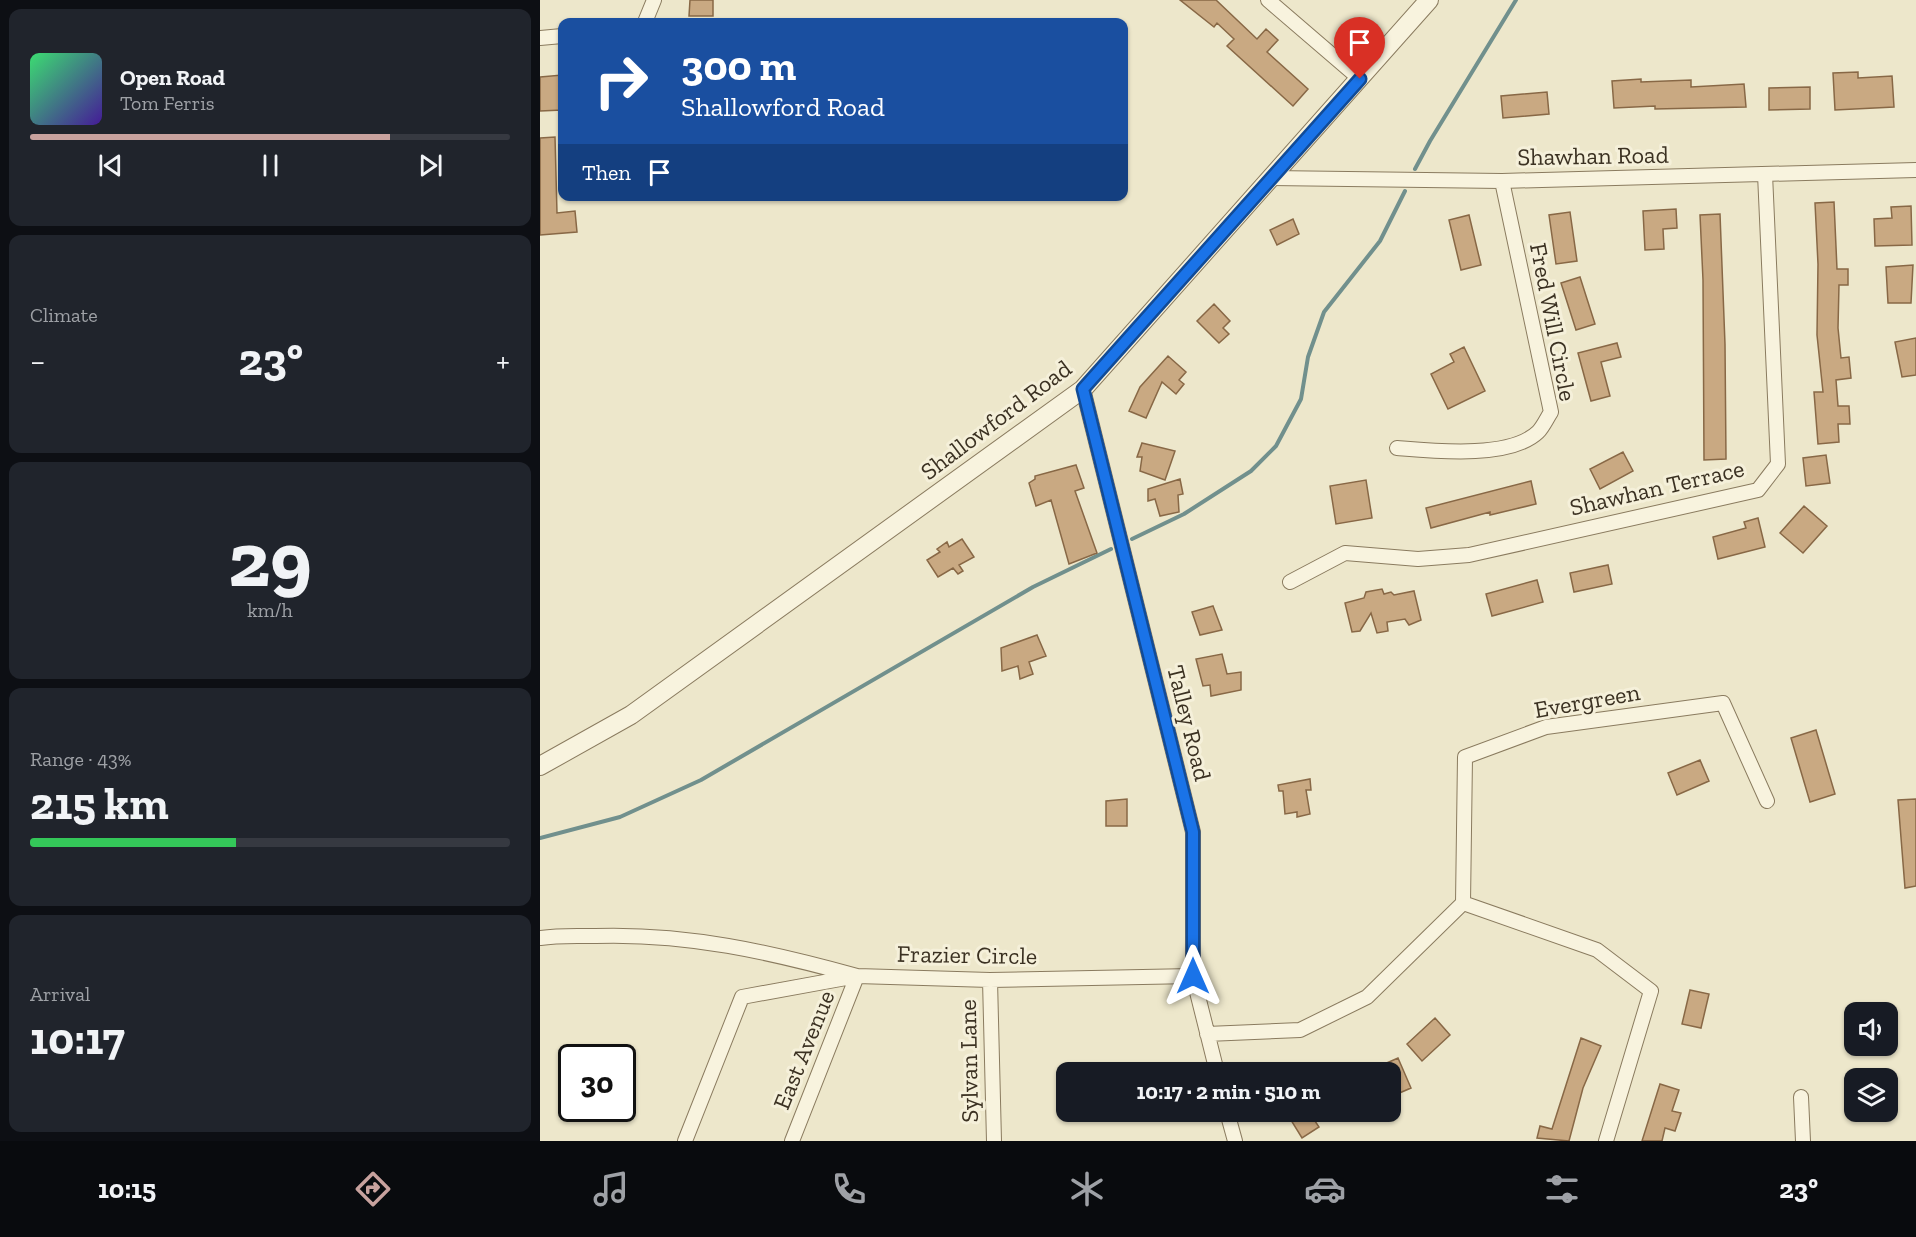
<!DOCTYPE html>
<meta charset="utf-8">
<style>
body{margin:0;font-family:"Zilla Slab",serif;background:#20242c;color:#f1f3f6;height:100vh;display:flex;flex-direction:column;font-size:22px;white-space:nowrap}
*{box-sizing:border-box;margin:0}
p{font-size:20px;color:#9ea1a6}
.icon{flex:none;width:33px;height:33px;fill:none;stroke:currentColor;stroke-width:2;stroke-linecap:round;stroke-linejoin:round}
.map{position:relative;flex:1;overflow:hidden}
.side{display:flex;flex-direction:column;gap:9px;padding:9px;background:#0d0f14;width:540px}
.side>*{flex:none}
.guide{position:absolute;left:18px;top:18px;width:570px;height:183px;border-radius:12px;box-shadow:0 2px 4px #0004;background:#1a4fa0;color:#fff;overflow:hidden}
.controls{position:absolute;left:1304px;top:1002px;display:grid;gap:12px}
.controls a{display:grid;place-items:center;width:54px;height:54px;border-radius:12px;background:#171b24;box-shadow:0 2px 4px #0004;font-size:30px}
.speed{position:absolute;left:18px;top:1044px;display:flex;gap:12px;font-size:30px;font-weight:700;text-align:center}
.speed>*{display:grid;place-content:center;width:78px;height:78px;border-radius:50%;background:#171b24;box-shadow:0 2px 4px #0004;line-height:1}
.speed .limit{border:3px solid #111;border-radius:9px;background:#fff;color:#111}
.pin{position:absolute;display:grid;place-items:center;width:51px;height:51px;color:#fff;margin:-62px -26px;border-radius:50% 50% 50% 0;rotate:-45deg;box-shadow:0 0 6px #0007}
.pin .icon{rotate:45deg}
.me{position:absolute;width:66px;margin:-33px;rotate:0deg;stroke-linejoin:round;filter:drop-shadow(0 0 4px #0008)}
.turn{display:flex;align-items:center;gap:21px;height:126px;padding:0 24px;font-size:27px}
.turn .icon{width:78px;height:78px;stroke-width:2.5}
.turn b{display:block;font-size:42px;line-height:51px}
.then{display:flex;align-items:center;height:57px;padding:0 24px;background:#0003;gap:12px;font-size:22px}
.big{font-size:45px;font-weight:800;line-height:1.1}
.side .widget{flex:1;display:flex;flex-direction:column;justify-content:center;gap:9px;min-width:0;padding:0 21px;border-radius:12px;background:#20242c}
.side .dial{align-items:center;gap:0}
.dial b{font-size:78px;line-height:1}
.song{display:flex;align-items:center;gap:18px}
.cover{width:72px;height:72px;border-radius:9px;background:linear-gradient(135deg,hsl(140 70% 55%),hsl(260 70% 35%))}
.played{height:6px;border-radius:3px;background:linear-gradient(90deg,#c8a29e 75%,#363941 75%)}
.keys{display:flex;justify-content:space-around;direction:ltr}
.heat{display:flex;justify-content:space-between;align-items:center;font-size:33px;direction:ltr}
.charge{height:9px;border-radius:4px;background:linear-gradient(90deg,#34c759 43%,#363941 0)}
.trip{position:absolute;left:516px;top:1062px;width:345px;height:60px;border-radius:12px;background:#171b24;box-shadow:0 2px 4px #0004;font-weight:800;line-height:60px;text-align:center}
.menu{display:flex;height:96px;justify-content:space-around;align-items:center;background:#090b0e;color:#9ea1a6}
.menu .icon{width:42px;height:42px}
.menu .current{color:#c8a29e}
.menu b{font-size:27px;color:#f1f3f6}
main{display:flex;flex:1;min-height:0}
.map>svg:first-child{display:block}
.lines{fill:none;stroke-linecap:round;stroke-linejoin:round}
.stream{stroke:#71908d;stroke-width:4}
.building{fill:#c9a982;stroke:#886846;stroke-width:1.5}
.minor-casing{stroke:#8a7b5f;stroke-width:16}
.tertiary-casing{stroke:#8a7b5f;stroke-width:20}
.minor{stroke:#f8f3de;stroke-width:14}
.tertiary{stroke:#f8f3de;stroke-width:18}
.route-casing{stroke:#114b97;stroke-width:15}
.route{stroke:#1a73e8;stroke-width:10}
.labels{text-anchor:middle;stroke-width:6;stroke-linejoin:round;paint-order:stroke}
.street-label{font-size:24px;fill:#3b3122;stroke:#f5f0da}
</style>
<main>
<section class="side">
<div class="widget">
<div class="song"><i class="cover"></i><div><b>Open Road</b><p>Tom Ferris</p></div></div>
<div class="played"></div>
<div class="keys"><svg class="icon" aria-label="previous" viewBox="0 0 24 24"><path d="M18 5L8 12l10 7zM5 5v14"/></svg><svg class="icon" aria-label="pause" viewBox="0 0 24 24"><path d="M8 5v14M16 5v14"/></svg><svg class="icon" aria-label="next" viewBox="0 0 24 24"><path d="M6 5l10 7-10 7zM19 5v14"/></svg></div>
</div>
<div class="widget"><p>Climate</p>
<div class="heat"><a>−</a><b class="big">23°</b><a>+</a></div>
</div>
<div class="widget dial"><b>29</b><p>km/h</p></div>
<div class="widget"><p>Range · 43%</p><b class="big">215 km</b><div class="charge"></div></div>
<div class="widget"><p>Arrival</p><b class="big">10:17</b></div>
</section>
<div class="map">
<svg width="1376" height="1141" viewBox="0 0 1376 1141">
<rect width="100%" height="100%" fill="#ede7cb"/>
<g class="lines">
<path class="stream" d="M 875,169 L 890,141 L 976,0
M 592,539 L 644,514 L 711,471 L 736,446 L 761,399 L 768,357 L 784,312 L 840,241 L 865,191
M 0,838 L 80,817 L 161,780 L 493,587 L 571,549"/>
</g>
<path class="building" d="M 150,0 L 173,0 L 173,16 L 149,16 Z
M 640,0 L 676,0 L 717,39 L 726,29 L 738,40 L 727,52 L 768,89 L 753,106 L 687,46 L 694,39 L 677,23 L 674,27 Z
M 1318,72 L 1318,78 L 1352,76 L 1354,107 L 1295,110 L 1293,73 Z
M 22,75 L 22,110 L 0,111 L 0,77 Z
M 1101,79 L 1101,82 L 1151,80 L 1151,87 L 1204,84 L 1206,107 L 1115,109 L 1115,106 L 1074,108 L 1072,81 Z
M 1270,87 L 1270,109 L 1229,110 L 1229,88 Z
M 1007,92 L 1009,114 L 963,118 L 961,96 Z
M 15,137 L 17,213 L 35,211 L 37,232 L 0,235 L 0,138 Z
M 1294,202 L 1297,269 L 1308,269 L 1308,285 L 1299,285 L 1298,328 L 1301,358 L 1309,357 L 1311,378 L 1296,380 L 1298,406 L 1309,406 L 1310,424 L 1298,424 L 1299,442 L 1278,444 L 1274,392 L 1283,392 L 1277,335 L 1278,264 L 1275,203 Z
M 1371,206 L 1372,245 L 1335,246 L 1334,219 L 1352,218 L 1351,207 Z
M 1136,209 L 1137,228 L 1123,229 L 1124,249 L 1105,250 L 1103,211 Z
M 1030,212 L 1037,261 L 1016,264 L 1009,215 Z
M 1180,214 L 1185,344 L 1186,459 L 1164,460 L 1163,280 L 1160,215 Z
M 929,215 L 941,265 L 921,270 L 909,220 Z
M 753,219 L 759,234 L 737,245 L 730,230 Z
M 1373,265 L 1371,303 L 1348,303 L 1346,267 Z
M 1040,277 L 1055,324 L 1036,330 L 1021,283 Z
M 674,304 L 690,321 L 683,328 L 689,334 L 679,343 L 657,321 Z
M 1376,338 L 1376,375 L 1362,377 L 1355,342 Z
M 1077,343 L 1081,357 L 1061,362 L 1070,396 L 1051,401 L 1038,353 Z
M 924,347 L 945,391 L 908,409 L 891,374 L 914,362 L 910,354 Z
M 628,356 L 646,372 L 639,380 L 644,384 L 636,394 L 622,382 L 606,418 L 589,411 L 600,387 Z
M 602,443 L 635,451 L 625,480 L 600,471 L 602,457 L 597,457 Z
M 1083,452 L 1093,471 L 1060,489 L 1050,469 Z
M 1286,455 L 1290,483 L 1266,486 L 1263,458 Z
M 536,465 L 544,488 L 535,491 L 557,553 L 529,564 L 511,500 L 496,506 L 489,483 L 495,479 L 495,476 Z
M 640,479 L 643,494 L 638,495 L 639,512 L 620,516 L 615,499 L 608,501 L 608,489 Z
M 826,480 L 832,518 L 796,524 L 790,486 Z
M 991,481 L 996,504 L 950,515 L 950,512 L 891,528 L 886,508 Z
M 1264,506 L 1287,526 L 1263,553 L 1240,533 Z
M 1218,518 L 1225,547 L 1178,559 L 1173,537 L 1206,528 L 1204,522 Z
M 422,539 L 434,557 L 419,565 L 423,571 L 418,574 L 413,568 L 398,577 L 387,560 L 400,552 L 397,549 L 407,542 L 409,547 Z
M 1068,565 L 1072,584 L 1034,592 L 1030,573 Z
M 997,580 L 1003,602 L 952,616 L 946,594 Z
M 842,589 L 844,594 L 851,592 L 854,595 L 874,591 L 881,620 L 869,625 L 865,619 L 847,622 L 848,631 L 837,633 L 831,613 L 820,631 L 812,632 L 805,603 L 824,598 L 826,592 Z
M 673,606 L 682,630 L 660,635 L 652,612 Z
M 497,635 L 506,656 L 489,662 L 493,674 L 480,679 L 478,666 L 462,671 L 461,648 Z
M 682,654 L 687,674 L 701,672 L 701,690 L 671,696 L 670,685 L 663,686 L 656,659 Z
M 1276,730 L 1295,794 L 1270,802 L 1251,738 Z
M 1160,760 L 1169,781 L 1137,795 L 1128,773 Z
M 770,779 L 771,790 L 766,790 L 770,814 L 757,817 L 757,812 L 745,814 L 743,791 L 739,791 L 738,785 Z
M 587,799 L 587,826 L 566,826 L 566,801 Z
M 1376,799 L 1376,886 L 1365,888 L 1358,800 Z
M 1150,990 L 1169,994 L 1161,1028 L 1142,1024 Z
M 895,1018 L 910,1035 L 882,1061 L 867,1044 Z
M 1041,1038 L 1061,1046 L 1043,1088 L 1029,1141 L 997,1138 L 1000,1126 L 1012,1129 Z
M 858,1058 L 871,1088 L 850,1097 L 850,1072 L 826,1072 Z
M 1120,1084 L 1139,1090 L 1132,1111 L 1141,1113 L 1135,1131 L 1125,1128 L 1122,1141 L 1102,1141 Z
M 746,1112 L 769,1112 L 779,1127 L 762,1138 Z"/>
<g class="lines">
<defs>
<path id="minor" d="M 728,0 L 820,79
M 105,22 L 114,0
M 0,38 L 22,36
M 731,178 L 962,181 L 1376,170
M 543,389 L 653,832 L 653,976 L 677,1072
M 857,448 C 894,451 970,459 998,432 C 1003,427 1007,418 1011,412 L 962,181
M 750,582 L 805,553 L 878,559 L 929,555 L 1218,490 L 1238,464 L 1225,174
M 923,903 L 925,757 L 1006,727 L 1183,703 L 1227,801
M 0,938 C 18,935 37,936 55,936 C 147,933 230,952 317,976 L 252,1141
M 450,980 L 454,1141
M 667,1034 L 760,1030 L 827,997 L 923,903 L 1057,950 L 1111,991 L 1066,1141
M 1261,1097 L 1263,1141
M 687,1112 L 695,1141
M 145,1141 L 202,997 L 317,976 L 450,980 L 653,976"/>
<path id="tertiary" d="M 0,766 L 91,715 L 543,389 L 889,0"/>
</defs>
<use href="#minor" class="minor-casing"/>
<use href="#tertiary" class="tertiary-casing"/>
<use href="#minor" class="minor"/>
<use href="#tertiary" class="tertiary"/>
</g>
<g class="lines">
<defs>
<path id="route" d="M 653,976 L 653,832 L 543,389 L 820,79"/>
</defs>
<use href="#route" class="route-casing"/>
<use href="#route" class="route"/>
</g>
<g class="labels">
<g class="street-label">
<text transform="translate(1053 156) rotate(-1)" y="8">Shawhan Road</text>
<text transform="translate(1013 322) rotate(79)" y="8">Fred Will Circle</text>
<text transform="translate(456 420) rotate(-37)" y="8">Shallowford Road</text>
<text transform="translate(1117 488) rotate(-13)" y="8">Shawhan Terrace</text>
<text transform="translate(1047 701) rotate(-10)" y="8">Evergreen</text>
<text transform="translate(649 723) rotate(76)" y="8">Talley Road</text>
<text transform="translate(427 955) rotate(1)" y="8">Frazier Circle</text>
<text transform="translate(264 1050) rotate(-68)" y="8">East Avenue</text>
<text transform="translate(429 1061) rotate(-91)" y="8">Sylvan Lane</text>
</g>
</g>
</svg>
<div class="controls">
<a><svg class="icon" aria-label="sound" viewBox="0 0 24 24"><path d="M4 9h4l5-4v14l-5-4H4zM17 9q2 3 0 6"/></svg></a>
<a><svg class="icon" aria-label="layers" viewBox="0 0 24 24"><path d="M12 4l9 5-9 5-9-5zM3 14l9 5 9-5"/></svg></a>
</div>
<div class="speed"><div class="limit">30</div></div>
<div class="pin" style="left:820px;top:79px;background:#d93025"><svg class="icon" aria-label="arrive" viewBox="0 0 24 24"><path d="M6 21V4h12l-3 4 3 4H6"/></svg></div>
<svg class="me" style="left:653px;top:976px" viewBox="-20 -20 40 40"><path d="M0-17L14 15 0 8-14 15z" fill="#1a73e8" stroke="#fff" stroke-width="4"/></svg>
<div class="trip">10:17 · 2 min · 510 m</div>
<div class="guide">
<div class="turn"><svg class="icon" aria-label="right" viewBox="0 0 24 24"><path d="M7 20v-9h11M14 6l5 5-5 5"/></svg><div><b>300 m</b>Shallowford Road</div></div>
<div class="then">Then<svg class="icon" aria-label="arrive" viewBox="0 0 24 24"><path d="M6 21V4h12l-3 4 3 4H6"/></svg></div>
</div>
</div>
</main>
<nav class="menu">
<b>10:15</b>
<svg class="icon current" aria-label="directions" viewBox="0 0 24 24"><path d="M12 3l9 9-9 9-9-9zM9 14v-3h6M13 9l2 2-2 2"/></svg>
<svg class="icon" aria-label="music" viewBox="0 0 24 24"><path d="M9 18V5l10-2v13"/><circle cx="6" cy="18" r="3"/><circle cx="16" cy="16" r="3"/></svg>
<svg class="icon" aria-label="phone" viewBox="0 0 24 24"><path d="M5 4h4l2 5-3 2q2 4 5 5l2-3 5 2v4C11 20 4 13 5 4z"/></svg>
<svg class="icon" aria-label="climate" viewBox="0 0 24 24"><path d="M12 3v18M4 7l16 10M4 17L20 7"/></svg>
<svg class="icon" aria-label="car" viewBox="0 0 24 24"><path d="M5 17H2v-5l4-1 3-4h7l3 4 3 1v5h-3M9 17h6M6 11h13"/><circle cx="7" cy="17" r="2"/><circle cx="17" cy="17" r="2"/></svg>
<svg class="icon" aria-label="filters" viewBox="0 0 24 24"><path d="M4 7h16M4 17h16"/><circle cx="9" cy="7" r="2"/><circle cx="15" cy="17" r="2"/></svg>
<b>23°</b>
</nav>
